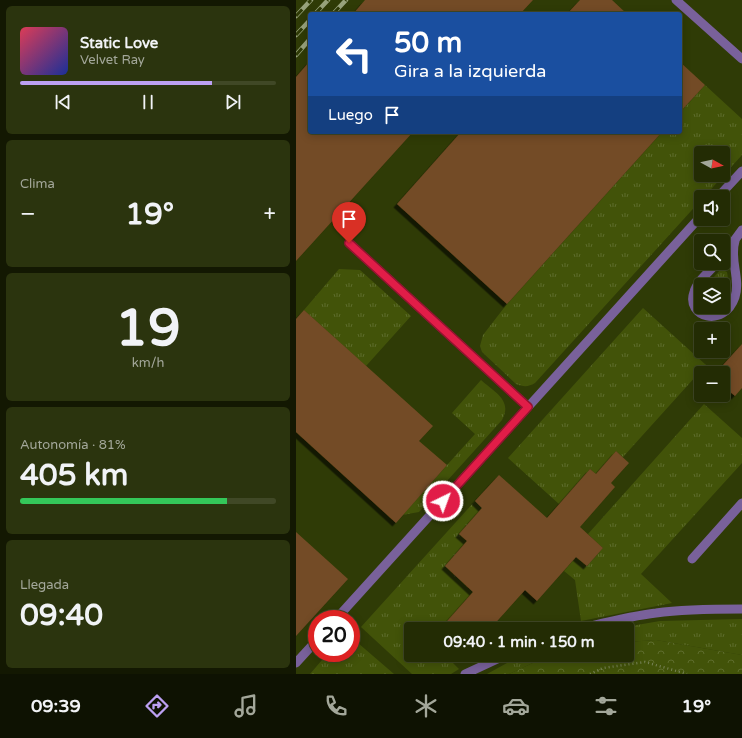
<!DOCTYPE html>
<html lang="es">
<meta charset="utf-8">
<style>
body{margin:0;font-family:"Varela Round",sans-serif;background:#2b340e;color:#f1f3f6;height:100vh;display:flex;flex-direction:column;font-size:15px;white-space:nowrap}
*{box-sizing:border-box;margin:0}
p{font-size:13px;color:#a3a79a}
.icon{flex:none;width:22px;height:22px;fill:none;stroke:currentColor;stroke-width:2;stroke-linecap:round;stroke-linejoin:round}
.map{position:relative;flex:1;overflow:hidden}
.panel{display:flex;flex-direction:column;gap:6px;padding:6px;background:#131802;width:296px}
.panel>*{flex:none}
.banner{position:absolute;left:12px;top:12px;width:374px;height:122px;border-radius:4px;box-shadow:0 2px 10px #0003,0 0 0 1px #404826;background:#1a4fa0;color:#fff;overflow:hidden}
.needle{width:26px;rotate:98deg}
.controls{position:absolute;left:398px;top:146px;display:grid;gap:8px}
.controls a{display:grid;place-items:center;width:36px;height:36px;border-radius:4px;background:#232c04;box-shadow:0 2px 10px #0003,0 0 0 1px #404826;font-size:20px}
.speed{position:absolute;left:12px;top:610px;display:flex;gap:8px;font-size:20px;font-weight:700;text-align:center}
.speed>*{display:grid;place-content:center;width:52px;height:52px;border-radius:50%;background:#232c04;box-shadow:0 2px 10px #0003,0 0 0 1px #404826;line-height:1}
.speed .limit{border:6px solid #d22;background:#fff;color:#111}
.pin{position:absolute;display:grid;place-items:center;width:34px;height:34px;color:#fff;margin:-41px -17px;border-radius:50% 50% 50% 0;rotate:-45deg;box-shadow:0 0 4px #0007}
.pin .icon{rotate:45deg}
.me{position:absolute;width:44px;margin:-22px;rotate:42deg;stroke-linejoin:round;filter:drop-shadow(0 0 3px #0008)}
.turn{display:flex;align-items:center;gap:14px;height:84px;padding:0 20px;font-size:18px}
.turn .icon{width:52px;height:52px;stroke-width:2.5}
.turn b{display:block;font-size:28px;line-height:34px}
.then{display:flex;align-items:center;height:38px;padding:0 20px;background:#0003;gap:8px;font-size:15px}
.big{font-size:30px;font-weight:800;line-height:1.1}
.panel .tile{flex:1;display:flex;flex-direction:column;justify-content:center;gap:6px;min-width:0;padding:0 14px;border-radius:6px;background:#2b340e}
.panel .dial{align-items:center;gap:0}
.dial b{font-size:52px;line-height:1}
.song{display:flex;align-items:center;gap:12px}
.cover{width:48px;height:48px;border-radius:6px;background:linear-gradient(135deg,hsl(350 70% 55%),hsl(230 70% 35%))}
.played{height:4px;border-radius:2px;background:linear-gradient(90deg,#bca0f2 75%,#404826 75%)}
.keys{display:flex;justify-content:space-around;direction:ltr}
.heat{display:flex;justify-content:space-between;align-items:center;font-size:22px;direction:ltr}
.charge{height:6px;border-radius:3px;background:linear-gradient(90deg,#34c759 81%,#404826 0)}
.trip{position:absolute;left:108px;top:622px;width:230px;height:40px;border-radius:4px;background:#232c04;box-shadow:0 2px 10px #0003,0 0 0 1px #404826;font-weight:800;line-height:40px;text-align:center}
.menu{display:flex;height:64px;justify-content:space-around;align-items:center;background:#0e1202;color:#a3a79a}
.menu .icon{width:28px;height:28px}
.menu .on{color:#bca0f2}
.menu b{font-size:18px;color:#f1f3f6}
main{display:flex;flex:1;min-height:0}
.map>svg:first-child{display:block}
.grass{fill:url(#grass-tufts);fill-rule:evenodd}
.forest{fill:url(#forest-crowns)}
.building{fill:#734b25;filter:url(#shadow)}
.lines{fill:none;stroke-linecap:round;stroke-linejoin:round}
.path{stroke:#798459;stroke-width:2.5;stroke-dasharray:1 3;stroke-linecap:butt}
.service{stroke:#79619b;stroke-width:9}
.rail-casing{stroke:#97a27b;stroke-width:4.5}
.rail{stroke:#2f3b06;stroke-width:3;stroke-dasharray:9;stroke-linecap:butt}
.route-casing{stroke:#92132f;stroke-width:10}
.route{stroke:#e11d48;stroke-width:7}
</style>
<main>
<section class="panel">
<div class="tile">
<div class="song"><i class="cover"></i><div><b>Static Love</b><p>Velvet Ray</p></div></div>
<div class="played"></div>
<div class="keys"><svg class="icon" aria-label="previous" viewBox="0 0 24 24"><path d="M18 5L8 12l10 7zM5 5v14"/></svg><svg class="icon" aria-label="pause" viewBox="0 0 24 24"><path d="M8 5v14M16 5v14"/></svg><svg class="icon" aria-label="next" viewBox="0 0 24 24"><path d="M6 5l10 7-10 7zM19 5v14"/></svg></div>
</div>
<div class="tile"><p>Clima</p>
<div class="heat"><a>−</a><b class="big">19°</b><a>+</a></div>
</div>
<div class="tile dial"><b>19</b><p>km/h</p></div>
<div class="tile"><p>Autonomía · 81%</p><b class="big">405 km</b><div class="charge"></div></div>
<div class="tile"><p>Llegada</p><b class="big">09:40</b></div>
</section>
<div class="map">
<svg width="446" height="674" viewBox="0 0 446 674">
<defs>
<pattern id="grass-tufts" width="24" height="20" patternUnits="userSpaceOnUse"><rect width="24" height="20" fill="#425309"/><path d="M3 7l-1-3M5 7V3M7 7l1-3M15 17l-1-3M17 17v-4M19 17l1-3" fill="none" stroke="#5d6c2c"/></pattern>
<pattern id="forest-crowns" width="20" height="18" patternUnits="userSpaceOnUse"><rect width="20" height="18" fill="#425309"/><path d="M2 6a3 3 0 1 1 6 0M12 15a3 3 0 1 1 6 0" fill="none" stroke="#5d6c2c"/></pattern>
<filter id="shadow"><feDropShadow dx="-3.5" dy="3.5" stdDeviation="0" flood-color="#0009"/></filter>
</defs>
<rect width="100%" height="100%" fill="#2f3b06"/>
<path class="grass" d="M 409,85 L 446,119 L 446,155 L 408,197 L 405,197 L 405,200 L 239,383 C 232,387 228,387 220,384 L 186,352 L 184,346 L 187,335 L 211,304 L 366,132 L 384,132 L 384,112 ZM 405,153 L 427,153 L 427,175 L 405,175 Z
M 43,269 L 64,270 L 115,316 L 70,366 L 8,310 Z
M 424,270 L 427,270 L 431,272 C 433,286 436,292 427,303 L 427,285 L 411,285 Z
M 347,308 L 410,365 L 327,457 L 320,451 L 300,474 L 294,469 L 263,504 L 212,458 Z
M 185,380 C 198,392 217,400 206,420 L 123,512 L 106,515 L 179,434 L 156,413 Z
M 408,404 L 446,438 L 446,463 L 345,574 L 376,603 L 285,621 L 279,580 L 268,571 L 280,557 L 291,566 L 307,548 L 292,534 Z
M 179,501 L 186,508 L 163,534 L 171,541 L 149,566 L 177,592 L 144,629 L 115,629 L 115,655 L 149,655 L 163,669 L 155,674 L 116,674 L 65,627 Z
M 446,619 L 446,655 L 360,640 L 331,642 L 331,629 L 318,629 L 364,621 Z
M 55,637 L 98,674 L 14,674 L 32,653 L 55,653 Z
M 234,655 L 254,655 L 213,674 L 191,674 L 211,663 Z"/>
<path class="forest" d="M 360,640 L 446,655 L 446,674 L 213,674 L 254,655 L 331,655 L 331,642 Z"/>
<path class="building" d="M 69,0 L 237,0 L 224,14 L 57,14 Z
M 284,0 L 316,0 L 331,14 L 271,14 Z
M 14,61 L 14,132 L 117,132 L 0,261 L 0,77 Z
M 384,62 L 409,85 L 384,112 Z
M 165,132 L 366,132 L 211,304 L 101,204 Z
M 8,310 L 137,426 L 123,441 L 151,465 L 100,523 L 0,432 L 0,319 Z
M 446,344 L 446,388 L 439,396 L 427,386 L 427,365 Z
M 320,451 L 333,463 L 315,483 L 319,487 L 284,527 L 307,548 L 291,566 L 280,557 L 241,601 L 229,590 L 194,629 L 144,629 L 177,592 L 149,566 L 171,541 L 163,534 L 186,508 L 179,501 L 203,475 L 251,518 L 294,469 L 300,474 Z
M 0,532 L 52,579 L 0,636 Z"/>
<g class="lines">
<path class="path" d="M 294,674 L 307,668 L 349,662 L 391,674"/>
<path class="service" d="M 380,0 L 446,59
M 422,197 L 446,171
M 53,243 L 232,407
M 427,256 L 446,230
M 421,263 C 413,272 401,281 398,292 C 389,317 428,329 439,297 C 445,279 433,259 439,241
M 396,559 L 446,503
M 40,619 L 405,216
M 282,629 C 308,623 334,616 360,613 C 389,609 417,609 446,609
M 0,663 L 21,640
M 169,674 L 210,655"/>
<defs>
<path id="rail" d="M 19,14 L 32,0
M 37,14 L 50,0
M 0,16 L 15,0
M 0,35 L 14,20
M 0,55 L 14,39"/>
</defs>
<use href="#rail" class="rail-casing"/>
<use href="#rail" class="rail"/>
</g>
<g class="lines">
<defs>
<path id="route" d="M 53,243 L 232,407 L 147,501"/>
</defs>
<use href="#route" class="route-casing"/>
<use href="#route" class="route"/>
</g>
</svg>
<div class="controls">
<a><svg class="needle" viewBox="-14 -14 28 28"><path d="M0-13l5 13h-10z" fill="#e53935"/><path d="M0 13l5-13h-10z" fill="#a3a79a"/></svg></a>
<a><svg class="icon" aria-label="sound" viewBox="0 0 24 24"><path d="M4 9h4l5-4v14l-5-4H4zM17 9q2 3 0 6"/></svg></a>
<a><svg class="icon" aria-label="search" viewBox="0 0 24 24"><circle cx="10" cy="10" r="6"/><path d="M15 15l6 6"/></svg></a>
<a><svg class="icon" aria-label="layers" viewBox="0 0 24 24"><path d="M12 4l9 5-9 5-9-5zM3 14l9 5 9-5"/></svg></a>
<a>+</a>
<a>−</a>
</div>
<div class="speed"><div class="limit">20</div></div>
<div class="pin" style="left:53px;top:243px;background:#d93025"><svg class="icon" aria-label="arrive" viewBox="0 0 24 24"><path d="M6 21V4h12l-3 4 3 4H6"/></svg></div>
<svg class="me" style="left:147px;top:501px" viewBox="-20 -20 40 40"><circle r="17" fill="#e11d48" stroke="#fff" stroke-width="3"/><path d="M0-11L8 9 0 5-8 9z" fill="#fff"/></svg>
<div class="trip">09:40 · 1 min · 150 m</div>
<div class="banner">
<div class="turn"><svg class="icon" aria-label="left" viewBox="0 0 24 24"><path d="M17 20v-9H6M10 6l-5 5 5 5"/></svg><div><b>50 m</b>Gira a la izquierda</div></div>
<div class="then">Luego<svg class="icon" aria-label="arrive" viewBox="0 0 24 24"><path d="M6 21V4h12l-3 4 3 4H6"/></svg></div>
</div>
</div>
</main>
<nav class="menu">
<b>09:39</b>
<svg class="icon on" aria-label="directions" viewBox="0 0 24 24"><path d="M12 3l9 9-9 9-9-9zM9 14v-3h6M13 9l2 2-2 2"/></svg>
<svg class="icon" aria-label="music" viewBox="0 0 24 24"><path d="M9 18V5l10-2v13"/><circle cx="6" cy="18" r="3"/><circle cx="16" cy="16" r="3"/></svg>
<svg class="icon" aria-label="phone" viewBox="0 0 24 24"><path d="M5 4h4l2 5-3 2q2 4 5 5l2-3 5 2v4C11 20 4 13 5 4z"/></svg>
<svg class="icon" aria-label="climate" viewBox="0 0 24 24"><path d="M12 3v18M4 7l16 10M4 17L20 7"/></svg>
<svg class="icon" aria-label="car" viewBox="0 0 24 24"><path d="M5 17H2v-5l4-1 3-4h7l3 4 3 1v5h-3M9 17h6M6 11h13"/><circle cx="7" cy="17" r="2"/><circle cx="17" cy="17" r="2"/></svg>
<svg class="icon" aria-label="filters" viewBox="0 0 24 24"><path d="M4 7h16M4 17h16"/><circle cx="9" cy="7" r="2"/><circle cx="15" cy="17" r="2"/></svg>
<b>19°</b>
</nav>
